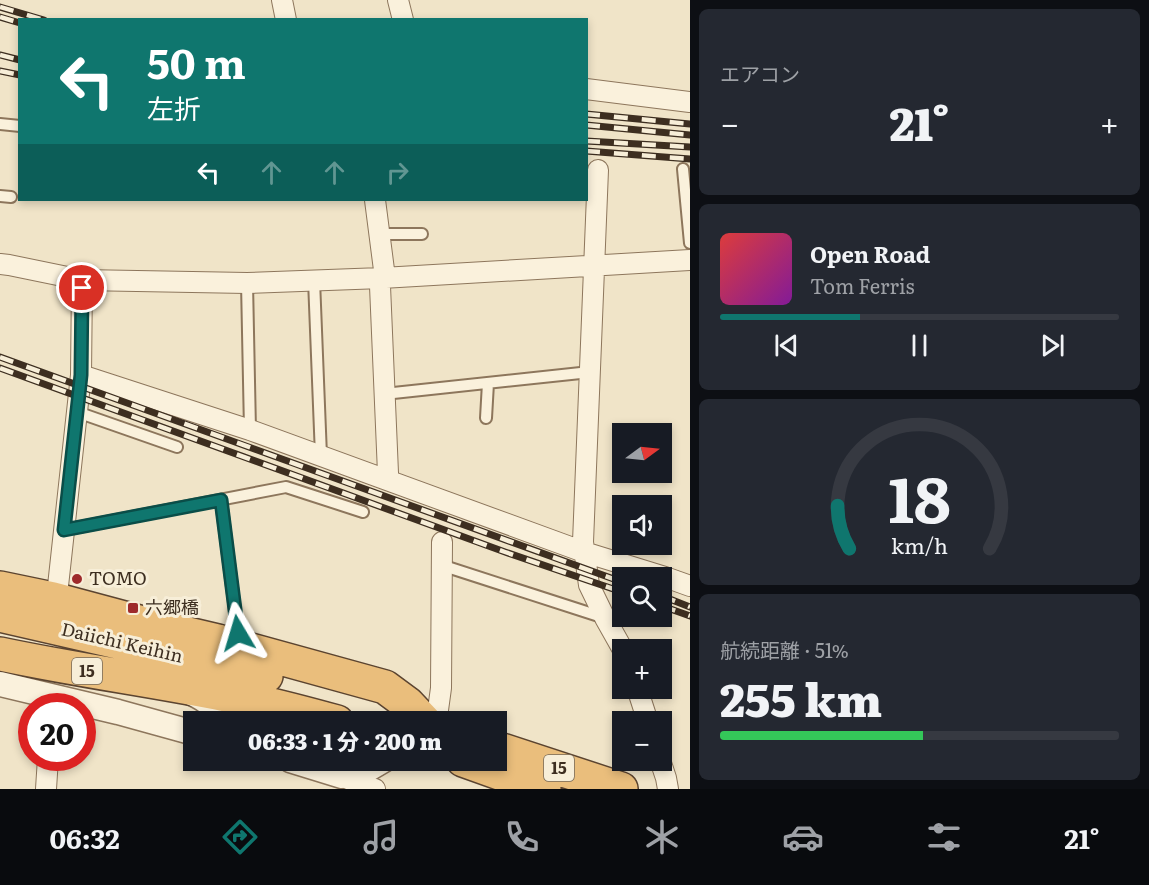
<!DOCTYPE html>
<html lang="ja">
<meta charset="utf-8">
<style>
body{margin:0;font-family:Literata,"Noto Sans JP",serif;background:#242831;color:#f1f3f6;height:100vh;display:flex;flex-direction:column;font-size:22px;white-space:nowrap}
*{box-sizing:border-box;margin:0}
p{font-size:20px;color:#9ea1a6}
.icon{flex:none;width:33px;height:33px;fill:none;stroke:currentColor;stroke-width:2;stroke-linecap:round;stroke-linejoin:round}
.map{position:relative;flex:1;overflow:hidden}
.drawer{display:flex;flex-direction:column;gap:9px;padding:9px;background:#0d0f14;width:459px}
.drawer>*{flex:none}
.banner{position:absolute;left:18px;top:18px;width:570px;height:183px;border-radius:0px;box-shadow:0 3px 9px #0003;background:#0f766e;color:#fff;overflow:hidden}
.needle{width:39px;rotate:75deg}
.fabs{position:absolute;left:612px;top:423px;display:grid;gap:12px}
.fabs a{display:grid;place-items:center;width:60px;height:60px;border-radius:0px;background:#171b24;box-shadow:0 3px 9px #0003;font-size:30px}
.speed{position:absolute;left:18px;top:693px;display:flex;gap:12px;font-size:30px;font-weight:700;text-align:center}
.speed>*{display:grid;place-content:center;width:78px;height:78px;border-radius:50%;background:#171b24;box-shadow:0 3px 9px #0003;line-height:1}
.speed .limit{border:9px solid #d22;background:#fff;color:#111}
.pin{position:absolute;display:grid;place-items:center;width:51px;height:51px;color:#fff;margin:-26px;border:3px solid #fff;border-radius:50%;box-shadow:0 2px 6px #0007}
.me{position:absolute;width:66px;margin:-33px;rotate:353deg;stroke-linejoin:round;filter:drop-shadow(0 0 4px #0008)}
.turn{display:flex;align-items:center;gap:21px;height:126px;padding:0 30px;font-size:27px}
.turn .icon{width:78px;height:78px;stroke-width:2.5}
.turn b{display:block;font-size:42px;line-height:51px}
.lanes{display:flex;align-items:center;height:57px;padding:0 30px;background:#0003;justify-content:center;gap:30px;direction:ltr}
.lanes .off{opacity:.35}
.big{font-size:45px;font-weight:800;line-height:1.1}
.drawer .tile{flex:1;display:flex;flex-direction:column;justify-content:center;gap:9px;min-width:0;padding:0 21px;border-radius:9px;background:#242831}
.drawer .dial{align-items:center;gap:0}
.dial svg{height:156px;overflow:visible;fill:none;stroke:#363941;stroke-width:7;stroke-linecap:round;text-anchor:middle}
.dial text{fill:#f1f3f6;stroke:none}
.song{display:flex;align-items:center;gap:18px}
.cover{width:72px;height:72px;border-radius:9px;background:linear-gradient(135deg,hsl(0 70% 55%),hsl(290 70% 35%))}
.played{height:6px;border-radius:3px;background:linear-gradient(90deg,#0f766e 35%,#363941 35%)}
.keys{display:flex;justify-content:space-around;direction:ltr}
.heat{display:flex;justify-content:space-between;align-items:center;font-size:33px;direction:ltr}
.charge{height:9px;border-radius:4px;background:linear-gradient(90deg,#34c759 51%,#363941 0)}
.trip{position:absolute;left:183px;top:711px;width:324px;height:60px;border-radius:0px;background:#171b24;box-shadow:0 3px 9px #0003;font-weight:800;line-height:60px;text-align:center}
.dock{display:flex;height:96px;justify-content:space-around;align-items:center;background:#090b0e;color:#9ea1a6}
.dock .icon{width:42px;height:42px}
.dock .active{color:#0f766e}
.dock b{font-size:27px;color:#f1f3f6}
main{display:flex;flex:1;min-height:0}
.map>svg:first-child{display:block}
.green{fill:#c9cf9b}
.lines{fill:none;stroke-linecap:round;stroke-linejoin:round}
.service-casing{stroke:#8d765c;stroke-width:14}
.minor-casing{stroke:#8d765c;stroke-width:22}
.tertiary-casing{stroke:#8d765c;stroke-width:27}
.trunk-casing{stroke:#5b4430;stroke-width:36}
.service{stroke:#faf1dc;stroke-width:10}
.minor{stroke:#faf1dc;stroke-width:20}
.tertiary{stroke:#faf1dc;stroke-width:24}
.trunk{stroke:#eabe7c;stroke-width:33}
.rail-casing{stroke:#3d2e20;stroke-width:7}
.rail{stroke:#f7eed8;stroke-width:4.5;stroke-dasharray:14;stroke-linecap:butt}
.route-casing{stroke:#0a4d48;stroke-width:15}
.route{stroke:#0f766e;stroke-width:10}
.poi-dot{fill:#9e2a2b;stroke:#f7eed8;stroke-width:2}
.labels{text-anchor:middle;stroke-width:6;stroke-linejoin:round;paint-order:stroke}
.shield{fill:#f7eed8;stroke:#756857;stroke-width:1.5}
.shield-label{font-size:16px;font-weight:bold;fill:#3d2e20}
.poi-label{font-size:18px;fill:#3d2e20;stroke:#f7eed8;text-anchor:start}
.street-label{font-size:18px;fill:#3d2e20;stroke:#f7eed8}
</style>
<main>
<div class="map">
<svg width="690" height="789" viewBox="0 0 690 789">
<rect width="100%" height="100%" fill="#f0e4c8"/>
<path class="green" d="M 234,711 L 277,722 L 231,722 Z"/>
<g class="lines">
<defs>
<path id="service" d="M 0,124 L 20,126
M 683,169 L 690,243
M 0,196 L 11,197
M 380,234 L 422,234
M 314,280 L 321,456
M 247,283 L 250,430
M 384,394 L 590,372
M 77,412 L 177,447
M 486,418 L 488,383
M 221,500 L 239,642
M 64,530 L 286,487 L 363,512
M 441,565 L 605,618"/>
<path id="minor" d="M 282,0 L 286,20
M 398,0 L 403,20
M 586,89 L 690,102
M 598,170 L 583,542 L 589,585 L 605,618 L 623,650
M 375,200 L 384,270 L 380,286 L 388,473 L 386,479
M 0,264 L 9,265 L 82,280 L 247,283 L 382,278 L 690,260
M 81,375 L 250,430 L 584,552 L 665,577 L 690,586
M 53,599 L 58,586 L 81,375 L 82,280
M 637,688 L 648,722
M 430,722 L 438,710 L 441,688 L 442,542
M 660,760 L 666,778 L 668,789
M 342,776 L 359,784 L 375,789
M 46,789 L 48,758"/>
<path id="tertiary" d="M 0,684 L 118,712 L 194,733
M 187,691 C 201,697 217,704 215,722
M 290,760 L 342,776 L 362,773 L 384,760"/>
<path id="trunk" d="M 0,588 L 53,599 L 150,625 L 218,641 L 385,687 L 408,704 L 425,722
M 0,615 L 266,676
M 0,654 C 75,670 151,680 226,695 C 263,702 301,712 337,722
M 496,748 L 621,789
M 463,760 L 544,789"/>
</defs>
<use href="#service" class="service-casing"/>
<use href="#minor" class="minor-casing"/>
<use href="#tertiary" class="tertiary-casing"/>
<use href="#trunk" class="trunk-casing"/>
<use href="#service" class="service"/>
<use href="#minor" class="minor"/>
<use href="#tertiary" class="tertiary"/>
<use href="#trunk" class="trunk"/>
<defs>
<path id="rail" d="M 0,7 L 44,20
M 0,17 L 20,23
M 0,55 L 20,60
M 0,71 L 20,75
M 586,114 L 690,124
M 586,125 L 690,135
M 586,141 L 690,147
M 586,151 L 690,159
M 0,357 L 622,582
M 0,368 L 505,552 L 622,592
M 662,596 L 690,607
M 662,606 L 690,616"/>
</defs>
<use href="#rail" class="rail-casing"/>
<use href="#rail" class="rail"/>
</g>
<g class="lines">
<defs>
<path id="route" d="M 82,288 L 81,375 L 64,530 L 221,500 L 238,633"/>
</defs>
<use href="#route" class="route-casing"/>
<use href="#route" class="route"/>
</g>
<g class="poi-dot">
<circle cx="77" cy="579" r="6"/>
<rect x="127" y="602" width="12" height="12" rx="3"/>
</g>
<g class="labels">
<g class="shield">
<rect x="72" y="658" width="30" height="26" rx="4.5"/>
<rect x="544" y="755" width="30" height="26" rx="4.5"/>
</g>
<g class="shield-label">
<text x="87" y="677">15</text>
<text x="559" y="774">15</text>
</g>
<g class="poi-label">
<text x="89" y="585">TOMO</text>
<text x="145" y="614">六郷橋</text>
</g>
<g class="street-label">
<text transform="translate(122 643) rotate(13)" y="6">Daiichi Keihin</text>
</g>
</g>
</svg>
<div class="fabs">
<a><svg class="needle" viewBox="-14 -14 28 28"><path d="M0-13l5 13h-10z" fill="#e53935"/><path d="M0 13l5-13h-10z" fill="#9ea1a6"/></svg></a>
<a><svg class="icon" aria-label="sound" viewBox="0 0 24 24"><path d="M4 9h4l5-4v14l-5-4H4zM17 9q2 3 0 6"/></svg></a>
<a><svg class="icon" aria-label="search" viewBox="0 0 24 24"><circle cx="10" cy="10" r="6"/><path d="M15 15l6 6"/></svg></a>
<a>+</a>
<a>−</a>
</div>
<div class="speed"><div class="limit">20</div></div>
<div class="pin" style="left:82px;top:288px;background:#d93025"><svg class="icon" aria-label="arrive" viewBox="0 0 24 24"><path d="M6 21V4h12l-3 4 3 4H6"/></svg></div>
<svg class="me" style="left:238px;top:633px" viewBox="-20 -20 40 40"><path d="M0-17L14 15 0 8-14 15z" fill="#0f766e" stroke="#fff" stroke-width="4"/></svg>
<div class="trip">06:33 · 1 分 · 200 m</div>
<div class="banner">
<div class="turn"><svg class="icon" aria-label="left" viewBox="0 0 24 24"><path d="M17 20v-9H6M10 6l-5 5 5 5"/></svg><div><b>50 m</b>左折</div></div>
<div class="lanes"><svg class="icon" aria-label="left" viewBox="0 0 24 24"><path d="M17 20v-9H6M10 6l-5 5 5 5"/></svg><svg class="icon off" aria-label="ahead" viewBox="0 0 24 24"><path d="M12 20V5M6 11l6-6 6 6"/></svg><svg class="icon off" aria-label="ahead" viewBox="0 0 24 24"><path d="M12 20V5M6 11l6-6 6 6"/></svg><svg class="icon off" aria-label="right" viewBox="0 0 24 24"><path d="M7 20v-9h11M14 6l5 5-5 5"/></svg></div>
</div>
</div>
<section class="drawer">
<div class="tile"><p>エアコン</p>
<div class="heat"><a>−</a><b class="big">21°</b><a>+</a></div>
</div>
<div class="tile">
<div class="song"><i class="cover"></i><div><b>Open Road</b><p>Tom Ferris</p></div></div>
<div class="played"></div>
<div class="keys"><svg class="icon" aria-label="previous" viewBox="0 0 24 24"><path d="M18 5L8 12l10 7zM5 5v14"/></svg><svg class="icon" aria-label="pause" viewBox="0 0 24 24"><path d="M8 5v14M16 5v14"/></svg><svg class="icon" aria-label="next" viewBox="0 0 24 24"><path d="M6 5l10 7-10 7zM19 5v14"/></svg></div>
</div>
<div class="tile dial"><svg viewBox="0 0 100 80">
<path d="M14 69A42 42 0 1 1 86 69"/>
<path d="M14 69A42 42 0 0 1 8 47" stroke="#0f766e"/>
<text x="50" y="56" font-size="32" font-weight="700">18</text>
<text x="50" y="72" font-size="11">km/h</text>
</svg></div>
<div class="tile"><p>航続距離 · 51%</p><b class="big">255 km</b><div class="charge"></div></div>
</section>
</main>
<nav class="dock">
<b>06:32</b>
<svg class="icon active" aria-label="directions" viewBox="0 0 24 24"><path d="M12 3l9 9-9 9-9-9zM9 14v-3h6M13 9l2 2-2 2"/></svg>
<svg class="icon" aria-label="music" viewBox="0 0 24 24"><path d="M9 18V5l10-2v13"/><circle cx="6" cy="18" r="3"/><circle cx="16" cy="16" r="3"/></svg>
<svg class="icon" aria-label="phone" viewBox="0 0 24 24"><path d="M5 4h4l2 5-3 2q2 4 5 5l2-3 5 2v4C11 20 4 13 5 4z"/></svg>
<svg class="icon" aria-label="climate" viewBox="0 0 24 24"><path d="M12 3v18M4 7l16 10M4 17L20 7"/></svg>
<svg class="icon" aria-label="car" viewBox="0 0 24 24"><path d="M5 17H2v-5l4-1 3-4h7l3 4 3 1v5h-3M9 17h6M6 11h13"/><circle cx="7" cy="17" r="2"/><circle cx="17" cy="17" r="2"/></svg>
<svg class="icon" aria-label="filters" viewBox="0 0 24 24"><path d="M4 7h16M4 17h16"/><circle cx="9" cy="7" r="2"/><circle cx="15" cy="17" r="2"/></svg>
<b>21°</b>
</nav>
